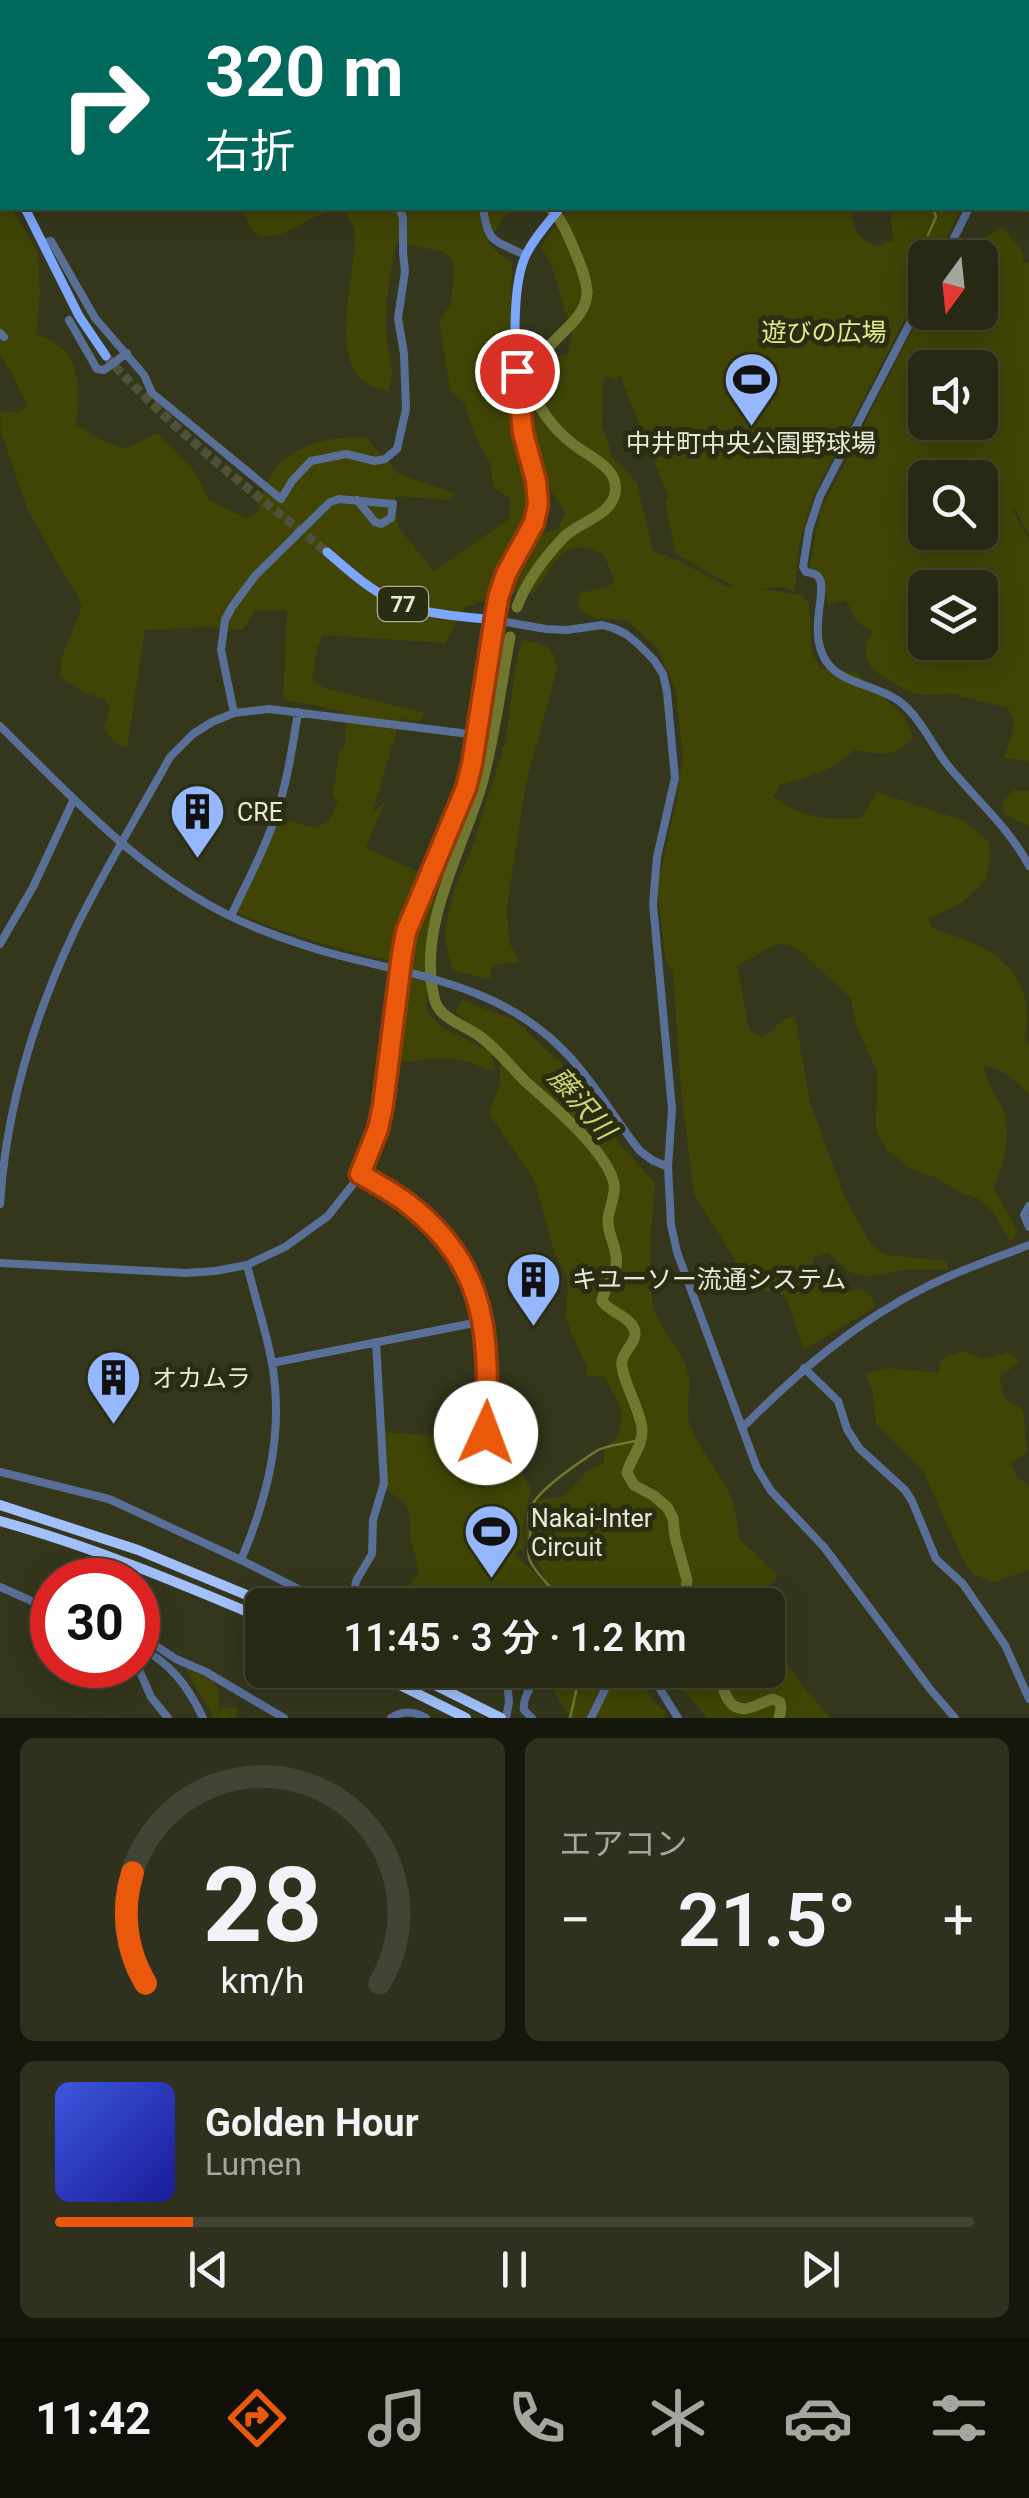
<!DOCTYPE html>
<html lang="ja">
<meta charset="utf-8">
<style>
body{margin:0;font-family:Roboto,"Noto Sans JP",sans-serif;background:#2f311e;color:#f1f3f6;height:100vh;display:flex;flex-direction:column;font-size:38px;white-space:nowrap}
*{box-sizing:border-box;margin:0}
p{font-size:32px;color:#a4a6a0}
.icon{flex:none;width:55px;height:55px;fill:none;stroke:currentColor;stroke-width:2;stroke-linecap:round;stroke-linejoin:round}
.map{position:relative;height:1718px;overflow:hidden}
.details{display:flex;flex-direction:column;gap:20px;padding:20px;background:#15170c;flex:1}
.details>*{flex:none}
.banner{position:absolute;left:0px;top:0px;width:1030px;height:210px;box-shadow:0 5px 25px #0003,0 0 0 2px #434534;background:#00695c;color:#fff;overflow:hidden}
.needle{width:65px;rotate:195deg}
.controls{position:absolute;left:908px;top:240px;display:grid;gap:20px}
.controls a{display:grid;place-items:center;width:90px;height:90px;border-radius:15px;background:#272915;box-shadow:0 5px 25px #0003,0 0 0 2px #434534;font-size:50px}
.speed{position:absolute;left:30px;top:1558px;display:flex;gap:20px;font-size:50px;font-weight:700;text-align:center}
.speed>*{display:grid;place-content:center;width:130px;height:130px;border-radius:50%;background:#272915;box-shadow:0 5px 25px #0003,0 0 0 2px #434534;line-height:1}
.speed .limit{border:15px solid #d22;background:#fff;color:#111}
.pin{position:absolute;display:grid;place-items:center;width:85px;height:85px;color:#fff;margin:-42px;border:5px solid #fff;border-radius:50%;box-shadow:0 2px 10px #0007}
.me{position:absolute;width:110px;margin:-55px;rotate:2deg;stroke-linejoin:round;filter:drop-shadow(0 0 8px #0008)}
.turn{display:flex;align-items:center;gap:35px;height:210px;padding:0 40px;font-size:45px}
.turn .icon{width:130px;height:130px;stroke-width:2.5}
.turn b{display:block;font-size:70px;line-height:85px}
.big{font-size:75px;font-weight:600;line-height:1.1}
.details .card{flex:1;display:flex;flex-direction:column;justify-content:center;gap:15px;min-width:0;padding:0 35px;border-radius:15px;background:#2f311e}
.details .dial{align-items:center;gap:0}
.dial svg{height:260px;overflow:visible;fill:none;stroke:#434534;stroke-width:7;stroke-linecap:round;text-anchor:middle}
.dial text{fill:#f1f3f6;stroke:none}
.song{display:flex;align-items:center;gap:30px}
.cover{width:120px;height:120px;border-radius:15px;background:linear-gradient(135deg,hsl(230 70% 55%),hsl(240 70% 35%))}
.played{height:10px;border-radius:5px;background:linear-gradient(90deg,#ea580c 15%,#434534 15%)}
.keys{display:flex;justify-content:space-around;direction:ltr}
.heat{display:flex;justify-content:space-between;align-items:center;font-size:55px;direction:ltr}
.details .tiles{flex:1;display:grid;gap:20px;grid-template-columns:1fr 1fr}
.card:last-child{grid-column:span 2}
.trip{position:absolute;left:245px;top:1588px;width:540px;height:100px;border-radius:15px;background:#272915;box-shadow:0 5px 25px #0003,0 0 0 2px #434534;font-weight:600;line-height:100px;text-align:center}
.tab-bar{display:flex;height:160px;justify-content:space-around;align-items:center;background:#101008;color:#a4a6a0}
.tab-bar .icon{width:70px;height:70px}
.tab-bar .on{color:#ea580c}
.tab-bar b{font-size:45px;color:#f1f3f6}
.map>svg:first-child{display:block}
.green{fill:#404506;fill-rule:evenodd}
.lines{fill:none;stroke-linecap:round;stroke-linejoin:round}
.stream{stroke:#70772f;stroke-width:2.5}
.river{stroke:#70772f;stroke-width:11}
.major-tunnel{stroke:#4f5238;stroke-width:9;stroke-dasharray:9 4.5;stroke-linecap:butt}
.minor{stroke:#5a6f98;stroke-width:8}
.major{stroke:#7da7fc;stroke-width:9}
.highway{stroke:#a1c0fc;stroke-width:10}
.route-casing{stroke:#983908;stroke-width:25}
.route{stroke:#ea580c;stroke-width:18}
.labels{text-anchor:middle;stroke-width:10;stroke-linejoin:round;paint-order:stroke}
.shield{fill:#2a2d12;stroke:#aeb19d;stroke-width:2.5}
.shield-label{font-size:22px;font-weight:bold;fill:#e7e9d9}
.park-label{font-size:25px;fill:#e2ec88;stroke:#2a2d12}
.poi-label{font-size:25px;fill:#e7e9d9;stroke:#2a2d12;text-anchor:start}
.water-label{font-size:28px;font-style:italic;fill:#cbd571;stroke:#2a2d12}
</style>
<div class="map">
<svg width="1029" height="1718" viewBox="0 0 1029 1718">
<rect width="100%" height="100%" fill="#34371c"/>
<path class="green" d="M 0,176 L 2,180 L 2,208 L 11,208 L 38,253 L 40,295 L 36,334 C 81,349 81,382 76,424 L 99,439 L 124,449 L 158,433 L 192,468 L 209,500 L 248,519 L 259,511 C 264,455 316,434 366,438 L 399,474 L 455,493 L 450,500 L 395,496 L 398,527 L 434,571 L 509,519 L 511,499 L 493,487 L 491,466 L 475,435 L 464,403 L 450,390 L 439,321 L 451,304 L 454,262 L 444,252 L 397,242 C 390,273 384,305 387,337 C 388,356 397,372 388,390 C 318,383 357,278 355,234 C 355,225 346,216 341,208 L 513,208 L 502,220 L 488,243 L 501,255 L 512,262 L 510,355 L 519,457 L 528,488 L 530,523 L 513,548 L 483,601 L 465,607 L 445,643 L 323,635 L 318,646 L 312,680 L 325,688 L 425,713 L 420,721 L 400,719 L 372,815 L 386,800 L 366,848 L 422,873 L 401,921 L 393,958 L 387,960 C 335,948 286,935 237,912 L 279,818 L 316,828 L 329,821 L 338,800 L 332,797 L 340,749 L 345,746 L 346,712 L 283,699 L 287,611 L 255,610 L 243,630 L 207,627 L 145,630 L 127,748 L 115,742 L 104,729 L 110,709 L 105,699 L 86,694 L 60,677 L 61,659 L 82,607 L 79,597 L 61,570 L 28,510 L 1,433 L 0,411 L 19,413 L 27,405 L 11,371 L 0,356 Z
M 244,208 L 335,208 C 307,216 252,268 244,208 Z
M 569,208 L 853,208 C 852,230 856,237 877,247 L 894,240 L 891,222 L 893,208 L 962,208 L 937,257 L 925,258 L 925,280 L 813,497 L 799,545 L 795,592 L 783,587 L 760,589 L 802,595 L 809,603 L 812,652 L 820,668 L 856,673 L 904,716 L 913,737 C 891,760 885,754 855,750 C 830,771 812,777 780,785 L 773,796 C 800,818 828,820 861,818 L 877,792 L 962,820 L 988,841 L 991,854 L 986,880 L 962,903 L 928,919 L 933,928 C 976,944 1017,954 1026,1005 C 1028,1017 1029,1024 1024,1036 L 1029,1045 L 1029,1095 C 1016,1080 1003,1069 984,1066 C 986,1083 997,1095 1003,1110 C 1013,1135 1002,1165 994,1189 L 1018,1232 L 1010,1242 L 994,1213 L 977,1198 L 963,1194 L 935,1177 L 912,1170 L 888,1151 L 876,1132 L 877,1071 L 856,1026 L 851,999 L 797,948 L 778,943 L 737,966 L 749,1029 L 762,1037 C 779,1030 773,1021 795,1016 L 810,1103 L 846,1200 L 865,1233 L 874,1247 L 886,1255 L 948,1261 L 947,1269 L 910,1269 L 867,1277 L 849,1272 L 828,1253 L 813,1258 L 813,1279 L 835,1293 L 861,1289 L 872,1297 L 875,1307 L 804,1350 L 787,1299 L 779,1291 L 757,1291 L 736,1262 L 694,1194 L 681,1089 L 673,973 L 666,961 L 657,889 L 675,807 L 683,755 L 675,688 L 657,648 L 626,620 L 593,618 L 579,610 L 578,602 L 581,593 L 607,587 L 615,581 L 604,555 C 560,532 555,566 533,594 L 513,593 L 513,581 L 539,535 L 559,528 L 565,512 L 547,485 L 528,428 L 525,355 L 526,350 L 548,358 L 568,354 L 572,334 L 551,264 L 541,247 ZM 620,376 L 669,498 L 665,501 L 675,553 L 732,586 L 726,586 L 679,561 L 653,551 L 637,483 L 613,457 L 602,425 L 603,381 L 606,377 L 616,380 Z
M 1003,228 L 1023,253 L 1023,262 L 1029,263 L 1029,535 L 1014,507 L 1013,511 L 1029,540 L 1029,761 L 1004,758 L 1015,724 L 1008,708 L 950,694 L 925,695 L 907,691 L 873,670 L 866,658 L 866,643 L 873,632 L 857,622 L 846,600 L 828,605 L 824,580 L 809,569 L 820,512 L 925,305 L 925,312 L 980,312 L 980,258 L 950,257 L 959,239 L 970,245 ZM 925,368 L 980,368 L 980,422 L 925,422 ZM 925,478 L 980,478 L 980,532 L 925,532 ZM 925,588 L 980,588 L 980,642 L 925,642 Z
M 522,639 C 545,646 554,643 557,670 L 526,783 L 507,906 L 509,942 L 519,962 L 492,965 L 491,980 L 453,970 L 445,940 L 448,916 L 457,882 L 470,854 L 506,739 L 516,662 Z
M 1014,790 L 1029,791 L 1029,826 L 1004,814 L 1002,801 Z
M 430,891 L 435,899 L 426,957 L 427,1011 L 441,1027 L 488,1050 L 493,1056 L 494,1072 C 473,1062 452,1056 429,1059 C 417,1061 408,1062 396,1061 C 403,1004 406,945 430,891 Z
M 462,1000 L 513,1019 L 561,1063 L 623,1148 L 655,1183 C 653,1217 645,1276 654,1308 C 661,1332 685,1353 689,1377 C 691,1392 685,1409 690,1424 C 706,1467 739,1485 738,1537 L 778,1576 L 752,1605 L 376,1605 L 387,1592 L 400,1595 L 419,1574 L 410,1537 L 410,1517 L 405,1503 L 384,1488 L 385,1432 L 435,1436 L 461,1430 L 500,1441 L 531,1488 L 522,1531 L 525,1547 L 514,1553 L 544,1583 C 546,1565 528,1555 525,1536 C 524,1526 529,1513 531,1502 L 564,1496 L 588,1470 L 604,1463 L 604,1451 C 633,1425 622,1405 604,1377 L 586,1375 L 587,1365 L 577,1347 L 566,1318 L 568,1280 L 555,1254 L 534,1180 L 489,1114 L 500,1084 L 501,1047 L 455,1012 Z
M 961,1351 L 986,1359 L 1008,1352 L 1020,1362 L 999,1377 L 1004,1398 L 1023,1410 L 1027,1453 L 1011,1463 L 1016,1476 L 1029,1486 L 1029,1570 L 994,1582 L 973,1574 L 963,1560 L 924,1473 L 876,1424 L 873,1394 L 866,1373 L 888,1368 L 939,1373 C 940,1355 945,1357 961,1351 Z
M 785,1660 L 803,1687 L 831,1718 L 708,1718 L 677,1684 L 647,1675 C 641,1692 654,1700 665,1712 L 665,1718 L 572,1718 L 554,1693 L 569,1670 L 742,1670 L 748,1683 L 763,1682 Z
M 185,1668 L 211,1680 L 219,1689 L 219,1709 L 237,1707 L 236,1718 L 212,1718 L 211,1713 Z"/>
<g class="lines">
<path class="stream" d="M 928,235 L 936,217 L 933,208
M 570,1605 C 559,1597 533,1571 529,1558 C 527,1550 530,1543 530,1535 C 531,1527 527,1519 529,1512 C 533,1492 581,1461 598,1450 C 612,1443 626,1445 641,1439
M 570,1718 L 581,1670"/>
<path class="river" d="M 502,2 L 502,0
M 517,607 C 526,582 546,556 564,537 C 579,522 611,516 615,493 C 620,468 589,457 573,444 C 556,431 532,404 533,381 C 534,341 588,327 587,291 C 586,278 581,266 576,254 C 569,238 563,220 550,208
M 510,637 C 501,685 495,734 483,780 C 464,849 415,927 435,1001 C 441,1020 468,1026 482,1038 C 498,1050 511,1067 525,1081 C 550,1104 607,1150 614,1184 C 616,1197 608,1209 608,1221 C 608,1236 619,1251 616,1266 C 614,1279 604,1288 602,1301 C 610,1312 625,1315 632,1325 C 642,1339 624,1349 622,1361 C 619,1374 641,1411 642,1429 C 643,1447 631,1457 627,1473 L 634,1485 L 654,1496 L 667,1507 L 673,1518 L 675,1537 L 687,1580 L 685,1605
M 708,1670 L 723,1673 C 721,1689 728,1713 749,1708 C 757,1706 765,1701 773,1699 L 780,1702 L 781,1708 L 779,1718"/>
<path class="major-tunnel" d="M 106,356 C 172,430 251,491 327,552"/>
<path class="minor" d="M 234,0 L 235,2
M 552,0 L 554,2
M 181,2 L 182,0
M 337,2 L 339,0
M 509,2 L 509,0
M 1015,2 L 1016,0
M 0,115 L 2,114
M 483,208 C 488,244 494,240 525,255
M 43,243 L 51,241 L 95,318 L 144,375 L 152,393 L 281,499 L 292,481 L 311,461 L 346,454 L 375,461 L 385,459 L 397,449 L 406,409 L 404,354 L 398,318 L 405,271 L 403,253 L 403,218 L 399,208
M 944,258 L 969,208
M 925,294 L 820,496 L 809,529 L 803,567 L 806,572 C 811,573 816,573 819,578 C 828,590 807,632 826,661 C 842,685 876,684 899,701 C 920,717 931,743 946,763 C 973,797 1009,827 1029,866
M 69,320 L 97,369 L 104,370 L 127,353
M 0,333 L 4,337
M 234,713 L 221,650 L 225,620 L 232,607 L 255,576 L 330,502 L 339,499 L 393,504 L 391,518 L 381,524 L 375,522 L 357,500
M 0,726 C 72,797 141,874 234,918 C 261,931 290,941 319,950 C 409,976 498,981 567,1054 C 595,1083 615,1120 640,1151 L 652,1160 L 668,1167
M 231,916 C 248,880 267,845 279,806 C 288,776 293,744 298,712
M 0,944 L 33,887 L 74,799
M 361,1174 C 376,1183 393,1192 407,1203 C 490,1267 489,1337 486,1433
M 0,1204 C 6,1110 34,1017 74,932 C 103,872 138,815 170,757 L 193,734 L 212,722 L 234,713 L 269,709 L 477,735
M 1029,1206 L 1024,1215 L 1029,1227
M 0,1263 L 186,1273 L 215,1271 L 247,1265 L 285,1247 L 328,1216 L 361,1174 L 378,1129 L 383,1105 L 402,954 L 407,932 L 458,808 L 472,764 L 494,620 L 546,629 L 567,630 L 602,625 L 613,628 L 626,634 L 638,644 L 654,660 L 663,674 L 667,692 L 675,778 L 657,857 L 653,904 L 672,1109 L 668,1167 L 671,1225 L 677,1252 L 757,1468 L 771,1491 L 824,1547 L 930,1689 L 955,1718
M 272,1363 L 484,1321
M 804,1368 L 838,1401 L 847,1429 L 859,1448 L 905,1490 L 912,1501 L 936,1559 L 963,1584 L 1005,1645 L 1029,1699
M 742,1428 C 797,1373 856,1321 928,1286 C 960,1270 995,1258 1029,1245
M 0,1472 L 109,1499 L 241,1560 L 330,1605
M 241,1560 C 268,1496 284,1433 272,1363 C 266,1330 255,1298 247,1265
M 0,1587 L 52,1610
M 352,1605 L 356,1581 L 372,1554 L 373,1520 L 384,1483 L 376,1342
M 138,1647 C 170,1662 188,1686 203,1718
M 146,1651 L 151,1646 L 155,1645 L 176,1659 L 206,1672 L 284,1718
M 137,1665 L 151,1697 L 168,1718
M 648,1670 L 678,1718
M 391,1718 C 403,1710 414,1711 426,1718
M 506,1718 L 509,1702 L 506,1670
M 532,1718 L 524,1710 C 522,1694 536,1685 535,1670
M 591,1718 L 612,1675 L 618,1670"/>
<path class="major" d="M 879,0 L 879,2
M 0,160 L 2,164
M 25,208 L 79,316 L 106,356
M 327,552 C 347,569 367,588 392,600 C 422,615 460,616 494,620 C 496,605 499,590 506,576 C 516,552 534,534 537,507 C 540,481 528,457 523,432 C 515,391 509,294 525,257 C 533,239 548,223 560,208"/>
<path class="highway" d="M 0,1505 L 138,1550 L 271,1605
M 0,1521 C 90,1546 177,1582 262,1618
M 370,1670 L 466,1718
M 405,1670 L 501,1718"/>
</g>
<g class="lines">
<defs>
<path id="route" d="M 486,1433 C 489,1337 490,1267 407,1203 C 392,1192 376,1183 360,1174 L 378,1129 L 383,1105 L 402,954 L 406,932 L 466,788 L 472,764 L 498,598 L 506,574 L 534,523 L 538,504 L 536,481 L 523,433 L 517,371"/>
</defs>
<use href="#route" class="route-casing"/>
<use href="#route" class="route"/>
</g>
<defs>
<symbol id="stadium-pin" viewBox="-11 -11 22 30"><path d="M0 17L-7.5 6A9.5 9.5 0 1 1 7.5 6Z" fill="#94b7fd" stroke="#2a2d12"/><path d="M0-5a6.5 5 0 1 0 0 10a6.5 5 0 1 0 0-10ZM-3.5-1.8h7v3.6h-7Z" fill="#111"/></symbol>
<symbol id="building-pin" viewBox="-11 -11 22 30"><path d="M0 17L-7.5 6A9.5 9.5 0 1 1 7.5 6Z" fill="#94b7fd" stroke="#2a2d12"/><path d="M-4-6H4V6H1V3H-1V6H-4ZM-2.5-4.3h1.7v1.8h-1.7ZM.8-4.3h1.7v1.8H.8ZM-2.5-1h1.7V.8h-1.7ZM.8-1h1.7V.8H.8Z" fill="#111"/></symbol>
</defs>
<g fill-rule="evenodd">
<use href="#stadium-pin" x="720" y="348" width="63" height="86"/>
<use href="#building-pin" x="166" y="780" width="63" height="86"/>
<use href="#building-pin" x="502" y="1248" width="63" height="86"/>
<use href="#building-pin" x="82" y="1346" width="63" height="86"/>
<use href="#stadium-pin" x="460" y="1500" width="63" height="86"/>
</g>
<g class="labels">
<rect class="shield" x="378" y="587" width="50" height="34" rx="8"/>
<g class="shield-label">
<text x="403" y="612">77</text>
</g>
<g class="park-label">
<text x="824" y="341">遊びの広場</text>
</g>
<g class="poi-label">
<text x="751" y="452" text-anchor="middle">中井町中央公園野球場</text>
<text x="237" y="821">CRE</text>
<text x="572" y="1288">キユーソー流通システム</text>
<text x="152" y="1387">オカムラ</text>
<text x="531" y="1527">Nakai-Inter<tspan x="531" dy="29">Circuit</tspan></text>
</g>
<g class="water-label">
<text transform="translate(582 1103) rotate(49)" y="10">藤沢川</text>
</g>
</g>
</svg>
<div class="controls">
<a><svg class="needle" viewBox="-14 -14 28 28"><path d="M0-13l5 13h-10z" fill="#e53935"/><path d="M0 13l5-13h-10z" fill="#a4a6a0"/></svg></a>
<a><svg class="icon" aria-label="sound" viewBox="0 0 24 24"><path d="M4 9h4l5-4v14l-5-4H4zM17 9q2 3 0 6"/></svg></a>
<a><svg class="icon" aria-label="search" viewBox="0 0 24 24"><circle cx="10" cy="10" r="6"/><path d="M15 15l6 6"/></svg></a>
<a><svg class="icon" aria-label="layers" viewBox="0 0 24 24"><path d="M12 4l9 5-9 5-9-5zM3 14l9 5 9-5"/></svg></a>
</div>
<div class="speed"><div class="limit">30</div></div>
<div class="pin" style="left:517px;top:371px;background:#d93025"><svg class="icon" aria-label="arrive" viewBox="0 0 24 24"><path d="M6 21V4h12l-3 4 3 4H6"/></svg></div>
<svg class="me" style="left:486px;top:1433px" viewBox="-20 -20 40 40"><circle r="19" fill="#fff"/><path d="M0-13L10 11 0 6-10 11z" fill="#ea580c"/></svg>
<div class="trip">11:45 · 3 分 · 1.2 km</div>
<div class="banner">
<div class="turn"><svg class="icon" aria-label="right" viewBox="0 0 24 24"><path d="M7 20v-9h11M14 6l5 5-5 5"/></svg><div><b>320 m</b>右折</div></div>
</div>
</div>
<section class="details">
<div class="tiles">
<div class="card dial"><svg viewBox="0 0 100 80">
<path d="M14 69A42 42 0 1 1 86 69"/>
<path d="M14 69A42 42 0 0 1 10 35" stroke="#ea580c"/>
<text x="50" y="56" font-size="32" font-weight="700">28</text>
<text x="50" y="72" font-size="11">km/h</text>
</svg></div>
<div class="card"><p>エアコン</p>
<div class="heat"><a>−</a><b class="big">21.5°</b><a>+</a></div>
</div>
<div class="card">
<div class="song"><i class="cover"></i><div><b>Golden Hour</b><p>Lumen</p></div></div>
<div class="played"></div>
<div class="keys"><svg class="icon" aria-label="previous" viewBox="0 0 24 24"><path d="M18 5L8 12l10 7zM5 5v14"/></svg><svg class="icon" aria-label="pause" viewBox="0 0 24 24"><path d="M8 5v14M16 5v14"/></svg><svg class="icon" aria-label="next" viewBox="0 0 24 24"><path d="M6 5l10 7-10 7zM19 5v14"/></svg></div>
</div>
</div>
</section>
<nav class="tab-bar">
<b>11:42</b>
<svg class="icon on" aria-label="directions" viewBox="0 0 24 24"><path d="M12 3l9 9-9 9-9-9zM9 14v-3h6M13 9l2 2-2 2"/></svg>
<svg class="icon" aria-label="music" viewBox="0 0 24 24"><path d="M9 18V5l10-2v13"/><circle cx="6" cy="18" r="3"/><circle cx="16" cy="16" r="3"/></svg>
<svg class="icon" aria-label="phone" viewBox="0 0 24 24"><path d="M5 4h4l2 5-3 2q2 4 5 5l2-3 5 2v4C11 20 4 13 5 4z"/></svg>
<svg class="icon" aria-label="climate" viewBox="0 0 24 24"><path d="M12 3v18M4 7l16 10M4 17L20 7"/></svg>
<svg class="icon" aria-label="car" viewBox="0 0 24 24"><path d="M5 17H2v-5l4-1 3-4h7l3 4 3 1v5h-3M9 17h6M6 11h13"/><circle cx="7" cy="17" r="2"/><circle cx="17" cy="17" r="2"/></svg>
<svg class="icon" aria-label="filters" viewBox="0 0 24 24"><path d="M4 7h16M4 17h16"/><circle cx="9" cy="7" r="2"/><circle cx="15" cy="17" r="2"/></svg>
</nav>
